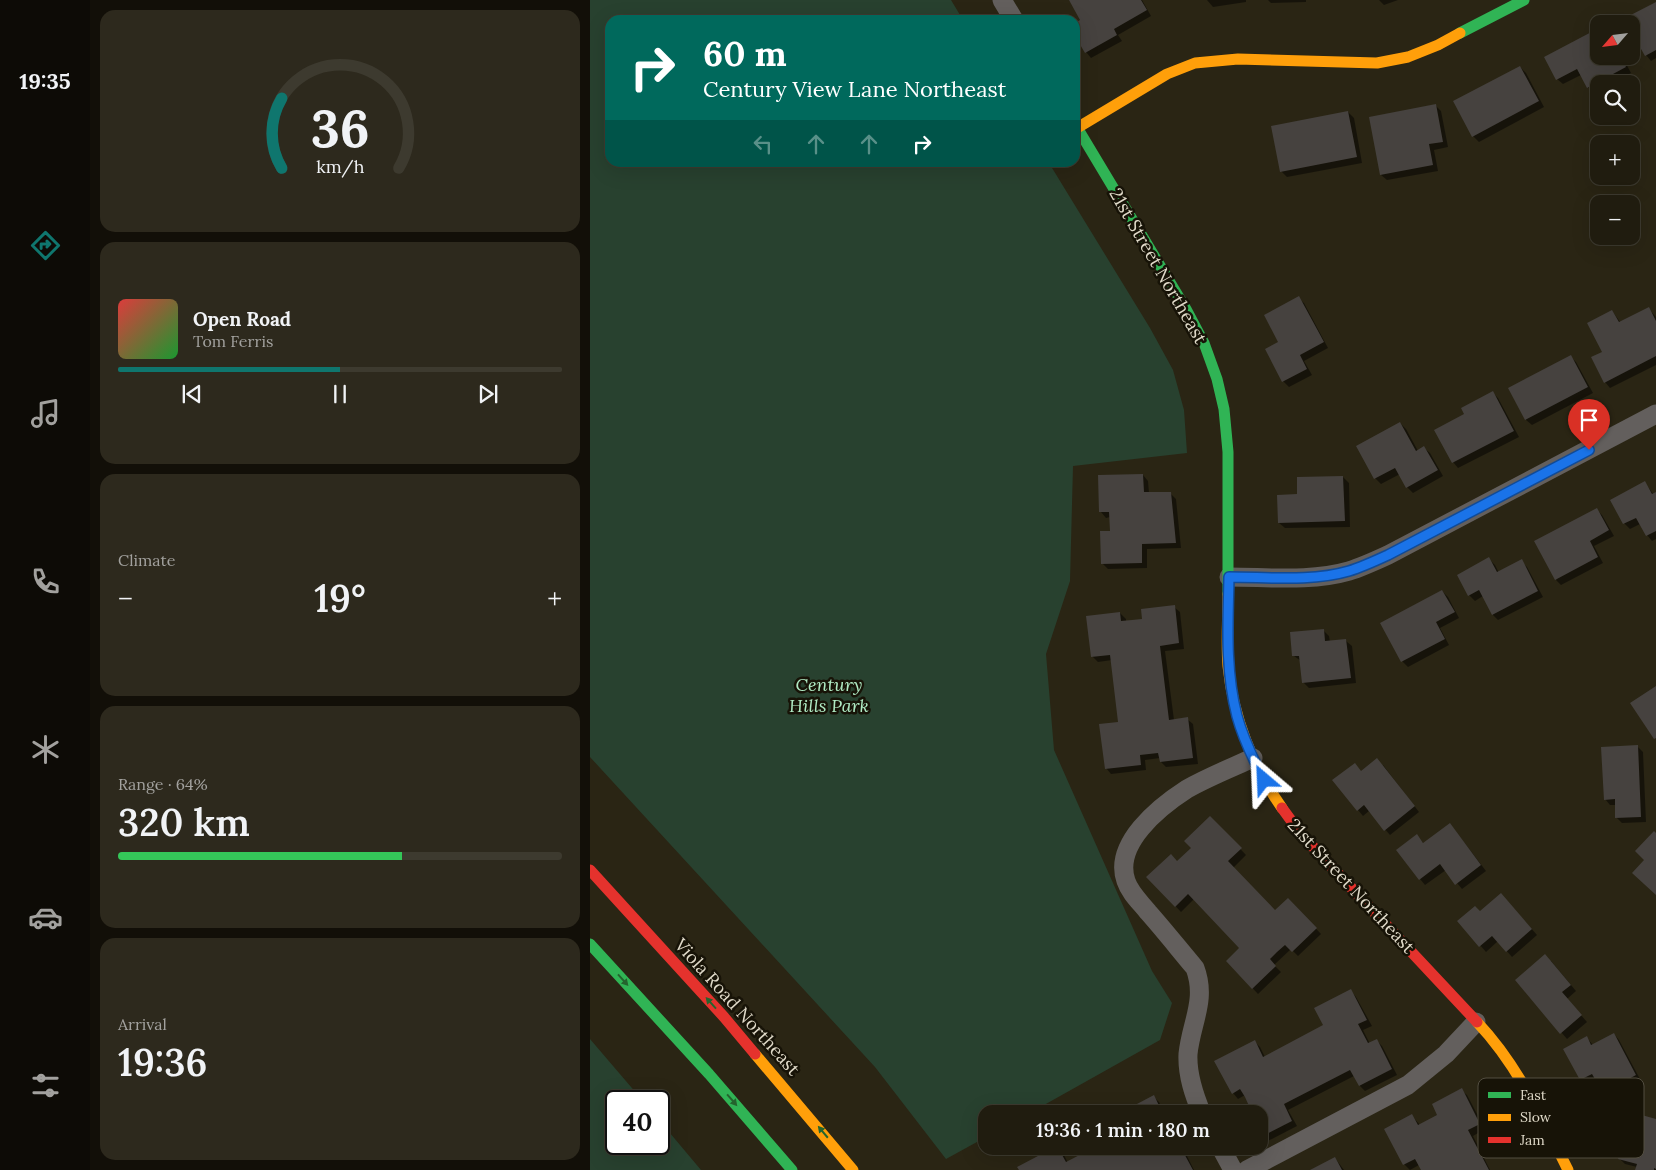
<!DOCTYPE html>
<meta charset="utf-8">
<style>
body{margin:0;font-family:Lora,serif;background:#2d291d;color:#f1f3f6;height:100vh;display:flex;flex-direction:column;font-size:19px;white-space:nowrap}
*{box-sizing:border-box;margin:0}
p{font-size:16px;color:#a2a19e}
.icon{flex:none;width:28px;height:28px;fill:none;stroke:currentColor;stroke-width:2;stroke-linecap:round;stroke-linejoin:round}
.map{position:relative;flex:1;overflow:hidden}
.panel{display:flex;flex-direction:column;gap:10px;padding:10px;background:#120f08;width:500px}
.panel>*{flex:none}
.top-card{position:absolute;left:15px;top:15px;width:475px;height:152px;border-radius:15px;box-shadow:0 5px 20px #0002,0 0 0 1px #3d3a2f;background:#00695c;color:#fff;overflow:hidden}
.needle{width:32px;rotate:242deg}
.buttons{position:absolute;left:1000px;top:15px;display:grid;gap:10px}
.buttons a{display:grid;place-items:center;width:50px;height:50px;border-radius:10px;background:#201c0f;box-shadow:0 5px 20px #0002,0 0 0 1px #3d3a2f;font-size:25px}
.speed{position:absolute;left:15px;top:1090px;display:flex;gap:10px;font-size:25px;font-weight:700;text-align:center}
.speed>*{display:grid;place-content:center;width:65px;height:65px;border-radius:50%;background:#201c0f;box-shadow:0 5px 20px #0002,0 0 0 1px #3d3a2f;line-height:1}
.speed .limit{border:2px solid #111;border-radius:8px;background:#fff;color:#111}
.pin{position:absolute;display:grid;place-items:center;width:42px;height:42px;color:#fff;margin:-51px -21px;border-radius:50% 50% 50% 0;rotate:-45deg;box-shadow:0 0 5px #0007}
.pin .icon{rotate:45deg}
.me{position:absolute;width:55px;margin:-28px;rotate:334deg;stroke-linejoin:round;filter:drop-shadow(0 0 4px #0008)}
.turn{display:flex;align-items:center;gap:18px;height:105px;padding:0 15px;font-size:22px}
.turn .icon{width:65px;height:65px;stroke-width:2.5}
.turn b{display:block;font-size:35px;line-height:42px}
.lanes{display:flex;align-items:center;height:48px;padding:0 15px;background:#0003;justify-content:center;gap:25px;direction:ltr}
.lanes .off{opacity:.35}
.big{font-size:38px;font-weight:600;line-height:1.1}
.panel .card{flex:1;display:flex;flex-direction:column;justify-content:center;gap:8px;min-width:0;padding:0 18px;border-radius:15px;background:#2d291d}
.panel .dial{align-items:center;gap:0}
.dial svg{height:130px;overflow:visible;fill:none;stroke:#3d3a2f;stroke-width:7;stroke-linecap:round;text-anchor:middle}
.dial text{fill:#f1f3f6;stroke:none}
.song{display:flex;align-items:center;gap:15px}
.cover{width:60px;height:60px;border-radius:8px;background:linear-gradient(135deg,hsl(0 70% 55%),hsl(130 70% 35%))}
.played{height:5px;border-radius:2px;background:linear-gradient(90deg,#0f766e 50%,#3d3a2f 50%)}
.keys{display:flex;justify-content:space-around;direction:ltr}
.heat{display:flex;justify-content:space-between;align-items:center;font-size:28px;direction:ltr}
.charge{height:8px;border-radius:4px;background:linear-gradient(90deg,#34c759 64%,#3d3a2f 0)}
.trip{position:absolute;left:388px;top:1105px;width:290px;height:50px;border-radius:15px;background:#201c0f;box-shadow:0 5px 20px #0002,0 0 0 1px #3d3a2f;font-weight:600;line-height:50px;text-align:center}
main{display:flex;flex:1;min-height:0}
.tab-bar{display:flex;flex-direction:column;width:90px;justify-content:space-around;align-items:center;background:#0d0b06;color:#a2a19e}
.tab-bar .icon{width:35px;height:35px}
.tab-bar .current{color:#0f766e}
.tab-bar b{font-size:22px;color:#f1f3f6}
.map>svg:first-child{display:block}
.green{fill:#28412f}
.shadow{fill:#0007}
.building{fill:#46423f}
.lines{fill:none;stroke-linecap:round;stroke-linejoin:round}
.street{stroke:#635f5d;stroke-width:19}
.fast{stroke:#30b455;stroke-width:11}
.slow{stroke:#ff9f0a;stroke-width:11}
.jam{stroke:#e5322d;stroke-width:11}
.oneway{fill:#24642e}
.route-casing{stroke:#114b97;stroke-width:12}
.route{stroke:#1a73e8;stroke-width:9}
.labels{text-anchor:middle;stroke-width:5;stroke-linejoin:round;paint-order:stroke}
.street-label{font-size:18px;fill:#dfd9c8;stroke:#171307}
.park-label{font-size:18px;font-style:italic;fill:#b0ebc4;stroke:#171307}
.key{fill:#171307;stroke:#534e41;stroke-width:1}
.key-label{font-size:14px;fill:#dfd9c8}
</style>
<main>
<nav class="tab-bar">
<b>19:35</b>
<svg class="icon current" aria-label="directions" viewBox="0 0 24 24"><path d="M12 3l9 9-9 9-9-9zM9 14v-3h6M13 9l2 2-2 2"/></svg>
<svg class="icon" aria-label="music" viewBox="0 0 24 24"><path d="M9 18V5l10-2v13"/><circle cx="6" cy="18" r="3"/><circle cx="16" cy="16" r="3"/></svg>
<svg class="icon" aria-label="phone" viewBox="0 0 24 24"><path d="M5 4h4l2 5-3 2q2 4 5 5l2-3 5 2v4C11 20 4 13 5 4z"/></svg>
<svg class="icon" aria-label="climate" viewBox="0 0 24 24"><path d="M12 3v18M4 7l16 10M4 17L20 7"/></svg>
<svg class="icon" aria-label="car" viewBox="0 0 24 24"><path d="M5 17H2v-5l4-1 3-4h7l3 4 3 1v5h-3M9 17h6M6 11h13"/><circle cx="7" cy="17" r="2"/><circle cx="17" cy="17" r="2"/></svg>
<svg class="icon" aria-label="filters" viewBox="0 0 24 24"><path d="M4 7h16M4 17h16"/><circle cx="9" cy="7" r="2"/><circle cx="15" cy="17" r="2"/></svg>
</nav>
<section class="panel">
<div class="card dial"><svg viewBox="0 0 100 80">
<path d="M14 69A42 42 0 1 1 86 69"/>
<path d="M14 69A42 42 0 0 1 14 26" stroke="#0f766e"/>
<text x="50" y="56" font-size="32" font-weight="700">36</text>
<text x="50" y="72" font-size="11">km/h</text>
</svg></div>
<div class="card">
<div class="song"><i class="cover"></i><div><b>Open Road</b><p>Tom Ferris</p></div></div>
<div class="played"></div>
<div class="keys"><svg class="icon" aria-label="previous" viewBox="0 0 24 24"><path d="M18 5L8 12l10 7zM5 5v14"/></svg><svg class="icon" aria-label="pause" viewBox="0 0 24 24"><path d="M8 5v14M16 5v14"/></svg><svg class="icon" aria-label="next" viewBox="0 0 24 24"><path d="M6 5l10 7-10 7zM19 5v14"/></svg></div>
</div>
<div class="card"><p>Climate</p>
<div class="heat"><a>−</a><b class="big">19°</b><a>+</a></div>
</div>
<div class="card"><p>Range · 64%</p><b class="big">320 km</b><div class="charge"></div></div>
<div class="card"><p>Arrival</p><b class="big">19:36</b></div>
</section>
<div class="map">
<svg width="1066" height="1170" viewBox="0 0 1066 1170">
<rect width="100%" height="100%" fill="#2a2514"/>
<path class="green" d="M 0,0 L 361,0 L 373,20 L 20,20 L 20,162 L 459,163 L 560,328 L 583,370 L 594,410 L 597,453 L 483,466 L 480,581 L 456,654 L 464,750 L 562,971 L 582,1003 L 570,1040 L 438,1114 L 396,1114 L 396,1137 L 356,1159 L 285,1067 L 0,757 Z
M 0,1039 L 53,1101 L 26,1101 L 26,1144 L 69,1144 L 69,1120 L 111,1170 L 0,1170 Z"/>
<path class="shadow" d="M 482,0 L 552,0 L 561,16 L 528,35 L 532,41 L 501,58 L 496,52 L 485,33 L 485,25 L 492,21 Z
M 617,0 L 656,0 L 656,2 L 623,7 Z
M 678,0 L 716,0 L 716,2 L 681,3 Z
M 789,0 L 808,0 L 794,5 Z
M 1066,3 L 1066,58 L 1061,61 L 1056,55 L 1041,24 Z
M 1009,56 L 1032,56 L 1041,73 L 1021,84 L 1009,84 L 1009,90 L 1004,93 L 998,87 L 991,75 L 973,84 L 967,79 Z
M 930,67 L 936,73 L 954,107 L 889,142 L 883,136 Z
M 846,106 L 851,111 L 858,147 L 844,150 L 848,171 L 797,180 L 791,175 Z
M 758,112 L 764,118 L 772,163 L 697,177 L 691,171 Z
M 708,298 L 714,303 L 738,348 L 714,361 L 722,375 L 699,387 L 693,381 L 676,350 L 690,343 Z
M 1059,309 L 1066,317 L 1066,365 L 1020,388 L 1015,382 L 1014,352 L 1022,311 L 1031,323 Z
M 981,357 L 986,362 L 1003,393 L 942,425 L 936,420 L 920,389 Z
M 903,393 L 908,398 L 929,437 L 868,468 L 863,462 L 876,414 Z
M 810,423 L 816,429 L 828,451 L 834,448 L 840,453 L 853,476 L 823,493 L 817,487 L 810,474 L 791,484 L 785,478 Z
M 553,475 L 558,481 L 559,493 L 580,493 L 586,499 L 591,548 L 557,549 L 557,568 L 518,569 L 512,563 L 521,532 L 520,517 L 516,518 L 511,512 Z
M 753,477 L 759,483 L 760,527 L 695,528 L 689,523 L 708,495 Z
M 1055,483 L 1064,495 L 1066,494 L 1066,539 L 1062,541 L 1057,535 L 1050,524 L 1040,529 L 1034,523 L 1022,500 Z
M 1007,510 L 1012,515 L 1024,536 L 1004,546 L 1013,563 L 971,585 L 966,580 Z
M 899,559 L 905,565 L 909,573 L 931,561 L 937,567 L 953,597 L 908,620 L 903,615 L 893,596 L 885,601 L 879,595 Z
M 852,591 L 858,597 L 869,618 L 850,628 L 859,645 L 818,667 L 812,661 Z
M 584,607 L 590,612 L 594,649 L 575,651 L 584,720 L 597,719 L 603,724 L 608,764 L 576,767 L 571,762 L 570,758 L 555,760 L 556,770 L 521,774 L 516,768 L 529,723 L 522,660 L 508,662 L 502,656 L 530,613 L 536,619 L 536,622 L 554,620 Z
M 733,630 L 739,636 L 740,642 L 756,641 L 762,646 L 766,683 L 719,688 L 713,682 L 711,661 L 704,656 Z
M 1047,746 L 1053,752 L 1056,822 L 1032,823 L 1026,817 L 1026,805 L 1020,805 L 1015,799 Z
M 793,765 L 829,812 L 800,835 L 779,811 L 773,816 L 768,810 L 772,772 Z
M 620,817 L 656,855 L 643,868 L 685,912 L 698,899 L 731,934 L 708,956 L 701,949 L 684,965 L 691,972 L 668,994 L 637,961 L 651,949 L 604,899 L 591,912 L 558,877 L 587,862 L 602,848 Z
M 860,824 L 896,871 L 872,889 L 856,870 L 835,885 L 830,879 L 827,836 L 834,844 Z
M 916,900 L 947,935 L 922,957 L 908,941 L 896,952 L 869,921 Z
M 961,961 L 986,991 L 977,999 L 997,1022 L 977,1039 L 927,980 Z
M 761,991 L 766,997 L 782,1026 L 773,1030 L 780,1044 L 786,1040 L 792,1046 L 807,1075 L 775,1091 L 770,1086 L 764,1076 L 698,1110 L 707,1126 L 672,1144 L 669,1141 L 669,1114 L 661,1107 L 655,1095 L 648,1099 L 643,1093 L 664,1041 L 670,1047 L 675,1057 L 734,1026 Z
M 1024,1034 L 1029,1040 L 1051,1081 L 1019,1098 L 1014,1092 L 1007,1080 L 996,1085 L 991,1080 L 975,1050 L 997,1038 L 1003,1045 Z
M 871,1090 L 877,1095 L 895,1129 L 883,1136 L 900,1170 L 832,1170 L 829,1165 L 820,1170 L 814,1164 L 822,1116 L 830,1125 L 849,1115 Z
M 564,1097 L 569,1102 L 575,1114 L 531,1114 Z
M 1066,1120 L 1066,1170 L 1047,1170 L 1047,1167 L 1035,1164 L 1030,1159 Z
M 510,1146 L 581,1146 L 583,1150 L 589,1146 L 595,1152 L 604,1170 L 431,1170 L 467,1148 L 473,1153 L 478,1163 Z
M 745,1158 L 754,1170 L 722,1170 Z"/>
<path class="building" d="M 479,0 L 551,0 L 557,10 L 524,29 L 527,35 L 495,53 L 485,36 L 485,23 L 490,20 Z
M 1066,2 L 1066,50 L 1055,56 L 1041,31 L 1041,24 L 1037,24 L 1035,18 Z
M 1009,28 L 1009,56 L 1030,56 L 1036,67 L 997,88 L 987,69 L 966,80 L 954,57 Z
M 930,66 L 949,101 L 882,137 L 863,101 Z
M 846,104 L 853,142 L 839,144 L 843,165 L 790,175 L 779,117 Z
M 758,111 L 767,157 L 690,172 L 681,126 Z
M 709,296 L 734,342 L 710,355 L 717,369 L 692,382 L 675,349 L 688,342 L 674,315 Z
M 1059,307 L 1066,321 L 1066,356 L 1014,383 L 1001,357 L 1012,352 L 997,323 L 1022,310 L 1029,322 Z
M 981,355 L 998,387 L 935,420 L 918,388 Z
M 903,391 L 924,431 L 862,463 L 844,430 L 874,414 L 871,408 Z
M 810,422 L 826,451 L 834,446 L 848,470 L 816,488 L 805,468 L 784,479 L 766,446 Z
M 553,474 L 554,492 L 581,492 L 586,543 L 552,544 L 552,563 L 511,564 L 510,531 L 520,531 L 519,512 L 509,512 L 508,475 Z
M 753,476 L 755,521 L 688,523 L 687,495 L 707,494 L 707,477 Z
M 1055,481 L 1062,494 L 1066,492 L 1066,531 L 1056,536 L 1046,518 L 1033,524 L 1020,500 Z
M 1007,508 L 1019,530 L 1000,541 L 1008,557 L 965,580 L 944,541 Z
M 899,557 L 907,572 L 932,559 L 948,591 L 902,615 L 889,590 L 878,596 L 867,575 Z
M 852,590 L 865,612 L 846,622 L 855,639 L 811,662 L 790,623 Z
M 585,605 L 589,643 L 570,646 L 579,720 L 598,717 L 603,758 L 570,762 L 568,753 L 550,755 L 551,765 L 515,769 L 509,724 L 528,722 L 520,655 L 501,657 L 496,616 L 530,612 L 531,621 L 542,620 L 552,619 L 551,609 Z
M 734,629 L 735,641 L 756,639 L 761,678 L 712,683 L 709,656 L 702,656 L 700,632 Z
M 1066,686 L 1066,738 L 1064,739 L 1040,703 Z
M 1048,745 L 1051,817 L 1025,818 L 1025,799 L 1014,800 L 1011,747 Z
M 787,758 L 825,806 L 794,831 L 774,805 L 767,811 L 742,780 L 765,763 L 771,771 Z
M 620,816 L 652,848 L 638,861 L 685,910 L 698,898 L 727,928 L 702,952 L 695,945 L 687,952 L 680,959 L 686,966 L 662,989 L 636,961 L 649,948 L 598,894 L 585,907 L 556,877 L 581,854 L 587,861 L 601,848 L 594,841 Z
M 860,823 L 891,865 L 865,885 L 850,864 L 829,880 L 806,850 L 827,834 L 833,843 Z
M 1064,831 L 1066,833 L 1066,895 L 1042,873 L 1054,860 L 1045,851 Z
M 911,893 L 942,929 L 916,952 L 902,936 L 889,947 L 867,921 L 885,906 L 890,911 Z
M 955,954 L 981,985 L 972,992 L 992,1015 L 970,1034 L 925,980 Z
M 761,989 L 777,1020 L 768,1024 L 778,1043 L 787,1039 L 802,1069 L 769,1086 L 760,1070 L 694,1104 L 702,1121 L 669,1138 L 669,1114 L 653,1114 L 651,1110 L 659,1106 L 655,1097 L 650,1089 L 642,1094 L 624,1061 L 665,1040 L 673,1057 L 733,1025 L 724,1008 Z
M 1024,1033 L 1046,1075 L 1013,1093 L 1002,1074 L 990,1080 L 973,1049 L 997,1036 L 1001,1045 Z
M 872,1088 L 890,1124 L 878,1130 L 899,1170 L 831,1170 L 825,1159 L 813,1165 L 794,1129 L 822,1114 L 828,1125 L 847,1115 L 842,1104 Z
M 564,1095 L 573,1114 L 528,1114 Z
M 1041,1112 L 1066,1119 L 1066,1169 L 1064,1168 L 1064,1170 L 1045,1170 L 1047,1164 L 1028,1159 Z
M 467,1146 L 476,1162 L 507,1146 L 579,1146 L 581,1149 L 590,1146 L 603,1170 L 429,1170 L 427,1167 Z
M 745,1157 L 752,1170 L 720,1170 Z"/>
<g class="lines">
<path class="street" d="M 412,0 L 424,20
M 639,577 C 678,577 721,582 759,571 C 772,567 785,561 798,555 L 1066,414
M 612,1114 C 604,1095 597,1075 598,1054 C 601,1023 617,1000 605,968 C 589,949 574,930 558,912 C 550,902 540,893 536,881 C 523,844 569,807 597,789 C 618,777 641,768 663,758
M 630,1146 L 643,1170
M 657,1170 L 818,1085 L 856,1054 L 886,1022"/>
<path class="fast" d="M 870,33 L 934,0
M 485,124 L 596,309 L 614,343 L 627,379 L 634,409 L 638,452 L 638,594
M 0,944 L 119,1074 L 202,1170"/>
<path class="slow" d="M 487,128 L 577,74 L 605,63 L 648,59 L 787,63 L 818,57 L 848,45 L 870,33
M 638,594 C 638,618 636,643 638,666 C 643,717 663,767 692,808
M 887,1022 C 927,1064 952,1118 978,1170
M 165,1054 L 263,1170"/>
<path class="jam" d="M 692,808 L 711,834 L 887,1022
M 0,870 L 134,1017 L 165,1054"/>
</g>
<defs><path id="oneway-solid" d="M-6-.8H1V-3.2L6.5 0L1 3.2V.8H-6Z" transform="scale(1.25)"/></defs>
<g class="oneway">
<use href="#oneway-solid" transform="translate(33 980) rotate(48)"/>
<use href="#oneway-solid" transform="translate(121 1003) rotate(-132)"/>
<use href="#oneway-solid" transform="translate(142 1100) rotate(49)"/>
<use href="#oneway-solid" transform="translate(233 1132) rotate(-130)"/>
</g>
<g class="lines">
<defs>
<path id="route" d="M 674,780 C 663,759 653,738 647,716 C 635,670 638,623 639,577 C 678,577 721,582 759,571 C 772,567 785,561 798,555 L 999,450"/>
</defs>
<use href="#route" class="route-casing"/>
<use href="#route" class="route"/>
</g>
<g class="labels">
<g class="street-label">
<text transform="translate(568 266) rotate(60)" y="6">21st Street Northeast</text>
<text transform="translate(761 886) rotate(47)" y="6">21st Street Northeast</text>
<text transform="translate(147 1007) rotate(48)" y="6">Viola Road Northeast</text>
</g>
<g class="park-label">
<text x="239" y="691">Century<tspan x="239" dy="21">Hills Park</tspan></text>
</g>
</g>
<rect x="888" y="1078" width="166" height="80" rx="8" class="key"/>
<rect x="898" y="1092" width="23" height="6" fill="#30b455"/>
<rect x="898" y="1114" width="23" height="7" fill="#ff9f0a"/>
<rect x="898" y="1137" width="23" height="6" fill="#e5322d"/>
<g class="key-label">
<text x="930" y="1100">Fast</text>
<text x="930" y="1122">Slow</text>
<text x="930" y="1145">Jam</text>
</g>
</svg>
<div class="buttons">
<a><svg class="needle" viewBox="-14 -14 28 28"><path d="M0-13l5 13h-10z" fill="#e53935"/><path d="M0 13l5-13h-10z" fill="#a2a19e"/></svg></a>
<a><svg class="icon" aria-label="search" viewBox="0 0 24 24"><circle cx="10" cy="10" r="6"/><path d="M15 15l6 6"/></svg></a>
<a>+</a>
<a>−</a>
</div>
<div class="speed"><div class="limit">40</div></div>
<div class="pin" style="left:999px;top:450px;background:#d93025"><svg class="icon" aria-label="arrive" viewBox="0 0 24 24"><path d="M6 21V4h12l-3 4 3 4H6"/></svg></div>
<svg class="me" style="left:674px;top:780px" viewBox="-20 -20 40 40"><path d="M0-17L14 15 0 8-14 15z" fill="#1a73e8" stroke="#fff" stroke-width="4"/></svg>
<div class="trip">19:36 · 1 min · 180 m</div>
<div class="top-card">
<div class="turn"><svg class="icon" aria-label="right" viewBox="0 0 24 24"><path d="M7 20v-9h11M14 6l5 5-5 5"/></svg><div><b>60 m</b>Century View Lane Northeast</div></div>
<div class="lanes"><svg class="icon off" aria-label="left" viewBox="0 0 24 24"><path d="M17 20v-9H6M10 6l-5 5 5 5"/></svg><svg class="icon off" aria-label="ahead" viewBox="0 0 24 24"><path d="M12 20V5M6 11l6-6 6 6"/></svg><svg class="icon off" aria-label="ahead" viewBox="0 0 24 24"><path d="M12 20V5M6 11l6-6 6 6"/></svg><svg class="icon" aria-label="right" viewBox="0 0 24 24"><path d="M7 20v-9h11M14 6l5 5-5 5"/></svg></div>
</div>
</div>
</main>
